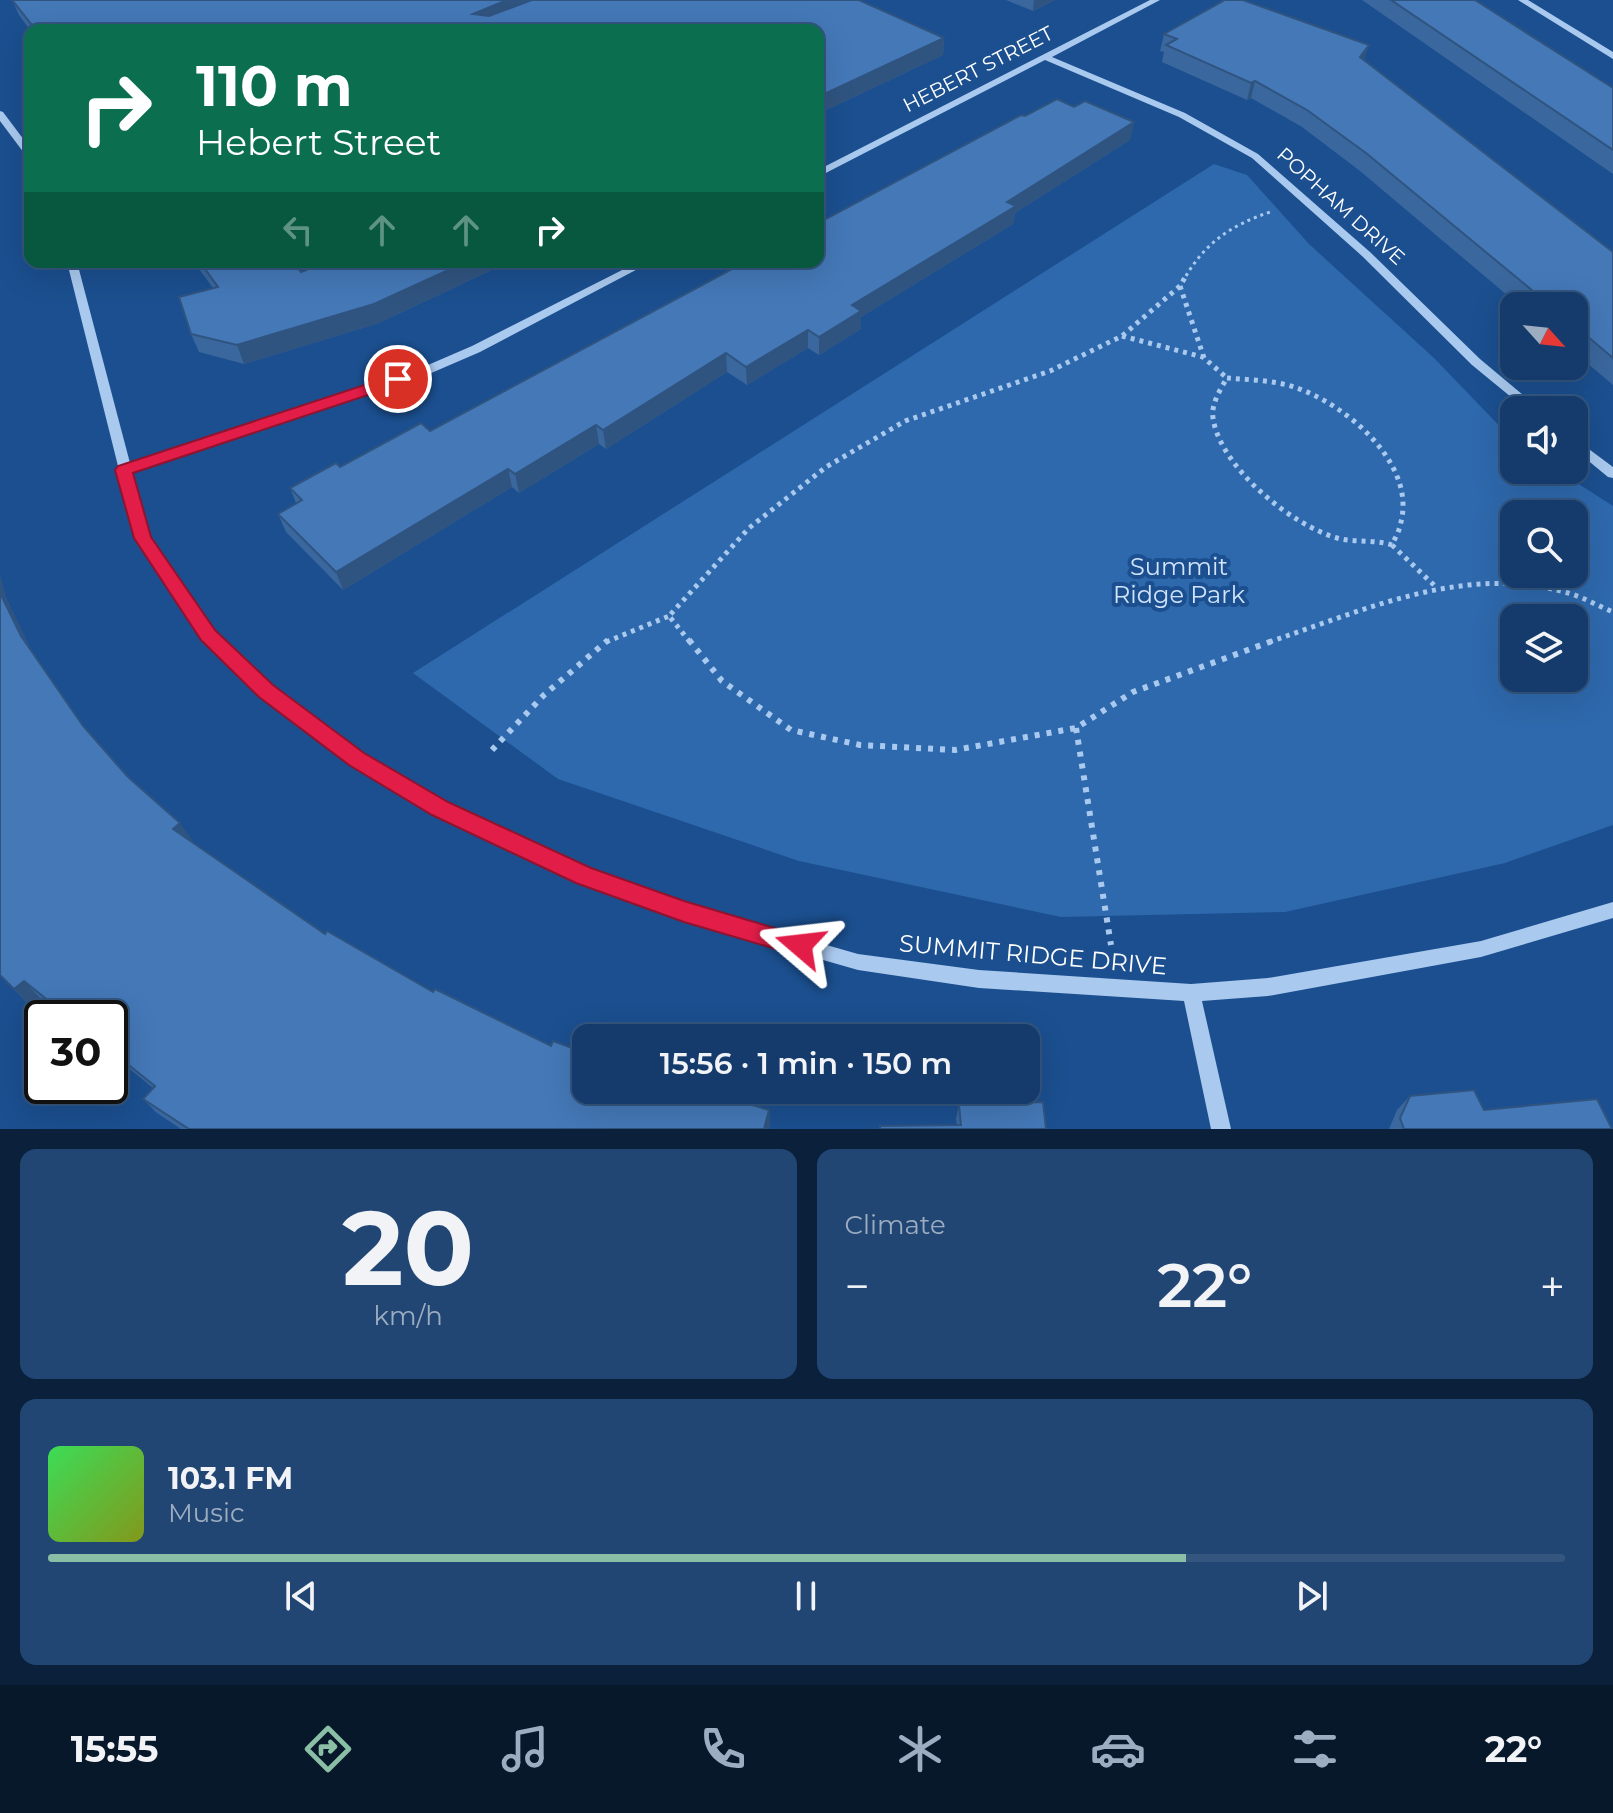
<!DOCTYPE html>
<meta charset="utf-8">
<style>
body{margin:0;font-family:Montserrat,sans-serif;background:#214673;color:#f1f3f6;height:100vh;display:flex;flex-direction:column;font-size:30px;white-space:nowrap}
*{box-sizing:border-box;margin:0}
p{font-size:26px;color:#9dadc1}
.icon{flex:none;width:44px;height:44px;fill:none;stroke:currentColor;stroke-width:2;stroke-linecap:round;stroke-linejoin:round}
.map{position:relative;height:1129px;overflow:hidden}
.drawer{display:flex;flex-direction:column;gap:20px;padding:20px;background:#0b203b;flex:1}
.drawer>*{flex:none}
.guide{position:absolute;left:24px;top:24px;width:800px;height:244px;border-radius:16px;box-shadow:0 8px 32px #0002,0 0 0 2px #33557e;background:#0b6e4f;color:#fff;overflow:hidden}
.needle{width:52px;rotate:117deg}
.fabs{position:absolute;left:1500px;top:292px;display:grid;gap:16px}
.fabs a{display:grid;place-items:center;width:88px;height:88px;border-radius:16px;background:#143b6b;box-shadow:0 8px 32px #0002,0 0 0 2px #33557e;font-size:40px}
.speed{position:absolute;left:24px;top:1000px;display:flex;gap:16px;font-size:40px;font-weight:700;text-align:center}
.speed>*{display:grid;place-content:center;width:104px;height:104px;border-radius:50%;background:#143b6b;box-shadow:0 8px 32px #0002,0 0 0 2px #33557e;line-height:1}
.speed .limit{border:4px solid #111;border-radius:12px;background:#fff;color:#111}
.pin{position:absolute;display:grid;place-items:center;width:68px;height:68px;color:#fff;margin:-34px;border:4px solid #fff;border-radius:50%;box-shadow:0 2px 8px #0007}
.me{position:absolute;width:88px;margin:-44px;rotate:287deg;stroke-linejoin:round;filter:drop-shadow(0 0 6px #0008)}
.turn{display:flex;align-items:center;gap:28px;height:168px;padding:0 40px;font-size:36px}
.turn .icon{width:104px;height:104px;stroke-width:2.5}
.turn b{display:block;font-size:56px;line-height:68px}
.lanes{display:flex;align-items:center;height:76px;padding:0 40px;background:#0003;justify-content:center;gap:40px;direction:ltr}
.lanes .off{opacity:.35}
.big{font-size:60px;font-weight:600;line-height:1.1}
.drawer .tile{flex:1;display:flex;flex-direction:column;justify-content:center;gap:12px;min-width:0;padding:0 28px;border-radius:16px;background:#214673}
.drawer .dial{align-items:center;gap:0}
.dial b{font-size:104px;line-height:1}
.song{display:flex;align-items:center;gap:24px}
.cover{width:96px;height:96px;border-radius:12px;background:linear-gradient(135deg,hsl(130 70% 55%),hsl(70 70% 35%))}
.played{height:8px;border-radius:4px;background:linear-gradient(90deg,#8abfa5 75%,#33557e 75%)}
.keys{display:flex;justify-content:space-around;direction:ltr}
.heat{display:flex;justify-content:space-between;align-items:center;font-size:44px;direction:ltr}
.drawer .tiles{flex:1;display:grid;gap:20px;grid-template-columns:1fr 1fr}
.tile:last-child{grid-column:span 2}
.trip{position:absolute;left:572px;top:1024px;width:468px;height:80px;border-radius:16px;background:#143b6b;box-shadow:0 8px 32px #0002,0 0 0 2px #33557e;font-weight:600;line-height:80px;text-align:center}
.menu{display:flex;height:128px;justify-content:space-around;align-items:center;background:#08182b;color:#9dadc1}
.menu .icon{width:56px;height:56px}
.menu .selected{color:#8abfa5}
.menu b{font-size:36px;color:#f1f3f6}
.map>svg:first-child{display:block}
.green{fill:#2e69ad;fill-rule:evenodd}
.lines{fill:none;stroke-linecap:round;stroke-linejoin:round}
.path-far2{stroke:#a9c9ee;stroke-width:3;stroke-dasharray:3 4;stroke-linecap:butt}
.path-far1{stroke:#a9c9ee;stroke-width:5;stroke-dasharray:4 5;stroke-linecap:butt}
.path{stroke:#a9c9ee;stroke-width:6;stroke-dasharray:5 7;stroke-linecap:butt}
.minor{fill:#a9c9ee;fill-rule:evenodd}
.wall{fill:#3a679d}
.shaded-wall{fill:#305480}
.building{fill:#4478b7;stroke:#305480;stroke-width:2}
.route{fill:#e11d48;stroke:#92132f;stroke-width:2}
.labels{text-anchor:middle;stroke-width:8;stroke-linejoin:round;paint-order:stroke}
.far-street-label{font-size:20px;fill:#fff;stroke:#1b4f8f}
.park-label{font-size:24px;fill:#cfe3fa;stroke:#1b4f8f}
.street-label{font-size:24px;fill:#fff;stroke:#1b4f8f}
</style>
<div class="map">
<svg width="1613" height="1129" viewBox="0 0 1613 1129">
<rect width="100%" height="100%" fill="#1b4f8f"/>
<path class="green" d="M 1214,164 L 1247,175 L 1309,244 L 1434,358 L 1514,441 L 1514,470 L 1557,470 L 1613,506 L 1613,825 L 1505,863 L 1285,912 L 1061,917 L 799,861 L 558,779 L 413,673 ZM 1514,514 L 1574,514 L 1574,574 L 1514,574 ZM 1514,618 L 1574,618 L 1574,678 L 1514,678 Z"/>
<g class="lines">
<path class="path-far2" d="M 1186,276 C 1206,242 1232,225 1270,212"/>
<path class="path-far1" d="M 1180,286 L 1204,358 L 1227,378
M 1122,336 L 1203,357
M 1227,378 C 1249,380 1273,380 1294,387 C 1344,403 1416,462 1401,522 C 1400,530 1395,538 1392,545 C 1374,539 1355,543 1337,538 C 1291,525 1220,467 1213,418 C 1211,404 1220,390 1227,378 Z
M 1392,545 L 1436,587
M 606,642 L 669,616
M 690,642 L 669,616 L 749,528 L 826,467 L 905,421 L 1050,371 L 1122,336 L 1180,286 L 1187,274
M 1269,642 C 1365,610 1465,563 1568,593 C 1583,597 1598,606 1613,612"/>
<path class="path" d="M 689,640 L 722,681 L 791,730 L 860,745 L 955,750 L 1076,728 L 1133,692 L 1275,640
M 1076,728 L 1111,945
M 492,750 L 544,695 L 608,640"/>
<path class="minor" d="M 1150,0 L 1160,0 L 1052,57 L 1185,113 L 1258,154 L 1370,252 L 1480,359 L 1541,410 L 1527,410 L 1472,365 L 1362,256 L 1252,158 L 1179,117 L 1045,60 L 818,177 L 818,170 Z
M 1518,0 L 1528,0 L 1613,52 L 1613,59 Z
M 0,111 L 3,112 L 30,148 L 30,158 L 27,157 L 0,121 Z
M 67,262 L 77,262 L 130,463 L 421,368 L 472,346 L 638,262 L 651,262 L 480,352 L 429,374 L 133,472 L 150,537 L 213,631 L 271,687 L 363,754 L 446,803 L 589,870 L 684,904 L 858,954 L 979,970 L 1191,984 L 1268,978 L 1481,941 L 1613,902 L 1613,918 L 1481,957 L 1268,996 L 1202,1001 L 1231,1129 L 1211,1129 L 1184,1001 L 979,988 L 858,970 L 684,920 L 578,881 L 434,813 L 351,764 L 261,695 L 203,639 L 136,538 Z
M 1574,438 L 1613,467 L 1613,478 L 1608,477 L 1574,449 Z"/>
</g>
<path class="wall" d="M 12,0 L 859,0 L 944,38 L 943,55 L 818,114 L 818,30 L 30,30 L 19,15 Z
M 1006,0 L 1055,0 L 1033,11 Z
M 1362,0 L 1475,0 L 1613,88 L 1613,174 Z
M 1164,34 L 1364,60 L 1613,252 L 1613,385 L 1574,352 L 1574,306 L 1520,306 L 1360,171 L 1302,127 L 1251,98 L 1247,100 L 1162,62 L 1164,52 L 1160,51 Z
M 1074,107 L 1134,122 L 1130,140 L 1015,213 L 1013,224 L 861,317 L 861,329 L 819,355 L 808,348 L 747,385 L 727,372 L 606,449 L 599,444 L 519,493 L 512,487 L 343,590 L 286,532 L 278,514 L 296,503 L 290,488 L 430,431 L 1025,116 Z
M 194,262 L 293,262 L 301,272 L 326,262 L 509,262 L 379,323 L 244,364 L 199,352 L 191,334 L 213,288 Z
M 0,576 L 6,598 L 33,654 L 83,726 L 128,777 L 192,840 L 190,841 L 325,934 L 586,1090 L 769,1110 L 770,1124 L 769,1129 L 181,1129 L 157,1113 L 143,1099 L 153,1088 L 110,1053 L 110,1018 L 66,1018 L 39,997 L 29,1005 L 0,975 Z
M 1410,1096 L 1484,1110 L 1612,1129 L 1389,1129 L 1397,1110 Z
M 959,1105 L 1046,1129 L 957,1125 L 956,1119 Z"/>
<path class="shaded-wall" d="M 507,0 L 547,0 L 477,30 L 473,14 Z
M 1034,0 L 1055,0 L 1033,11 Z
M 944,38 L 943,55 L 818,114 L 818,97 Z
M 1369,45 L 1364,61 L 1360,57 Z
M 1255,81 L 1251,98 L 1247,100 L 1251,83 Z
M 1134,122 L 1130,140 L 1015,213 L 1013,224 L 861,317 L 861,329 L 819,355 L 819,337 L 852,305 L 1007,202 Z
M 466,262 L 509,262 L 379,323 L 244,364 L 237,345 Z
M 808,330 L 808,348 L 747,385 L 746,367 Z
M 726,353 L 727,372 L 606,449 L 603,430 Z
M 596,425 L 599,444 L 519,493 L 515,474 Z
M 508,469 L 512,487 L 343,590 L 336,572 Z
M 0,576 L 6,598 L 33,654 L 21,636 L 0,593 Z
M 180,823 L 192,840 L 184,846 L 173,829 Z
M 24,981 L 39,997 L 29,1005 L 14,989 Z
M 769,1110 L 770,1124 L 769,1129 L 764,1129 Z"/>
<path class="building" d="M 12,0 L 507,0 L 473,14 L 489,16 L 532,0 L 859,0 L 944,38 L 818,97 L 818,30 L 36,30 Z
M 1225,0 L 1243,0 L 1369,45 L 1360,57 L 1613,252 L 1613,358 L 1574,325 L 1574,306 L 1551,306 L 1366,153 L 1307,110 L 1255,81 L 1251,83 L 1166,45 L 1177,39 L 1164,34 Z
M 1391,0 L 1475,0 L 1613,88 L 1613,150 Z
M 1057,99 L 1074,107 L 1085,101 L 1134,122 L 1007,202 L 1016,206 L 852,305 L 861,311 L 819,337 L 808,330 L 746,367 L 726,353 L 603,430 L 596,425 L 515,474 L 508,469 L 336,572 L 278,514 L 302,500 L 290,488 L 336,463 L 340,467 L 421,423 L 430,431 L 745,262 L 818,262 L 818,223 L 1021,115 L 1025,116 Z
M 200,262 L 293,262 L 301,272 L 326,262 L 466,262 L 374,304 L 237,345 L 191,334 L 179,297 L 218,287 Z
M 0,593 L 21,636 L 83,726 L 128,777 L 180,823 L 173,829 L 325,934 L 327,931 L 433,992 L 435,989 L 551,1046 L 553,1041 L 586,1053 L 586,1090 L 684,1090 L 688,1091 L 688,1090 L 699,1090 L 769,1110 L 764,1129 L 189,1129 L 143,1099 L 155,1086 L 110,1050 L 110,1018 L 70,1018 L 24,981 L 14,989 L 0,975 Z
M 1474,1090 L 1484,1110 L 1597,1099 L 1612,1129 L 1404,1129 L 1400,1118 L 1410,1096 Z
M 1043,1102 L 1046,1129 L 880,1129 L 880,1126 L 961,1125 L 959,1105 Z"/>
<path class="route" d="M 398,374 L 404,376 L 404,383 L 133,473 L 151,537 L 215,630 L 273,685 L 364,753 L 448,802 L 591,868 L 684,901 L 808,938 L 811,945 L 808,953 L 800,956 L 684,922 L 576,883 L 432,815 L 349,765 L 259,697 L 201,640 L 134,538 L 115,470 L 118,466 Z"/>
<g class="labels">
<g class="far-street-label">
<text transform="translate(978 69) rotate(-27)" y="7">HEBERT STREET</text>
<text transform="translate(1341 206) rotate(42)" y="7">POPHAM DRIVE</text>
</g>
<g class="park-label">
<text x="1179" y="575">Summit<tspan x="1179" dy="28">Ridge Park</tspan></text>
</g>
<g class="street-label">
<text transform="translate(1033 955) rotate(5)" y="8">SUMMIT RIDGE DRIVE</text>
</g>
</g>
</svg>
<div class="fabs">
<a><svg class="needle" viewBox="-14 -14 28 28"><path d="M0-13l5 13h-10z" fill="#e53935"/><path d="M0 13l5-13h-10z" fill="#9dadc1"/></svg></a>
<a><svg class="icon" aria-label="sound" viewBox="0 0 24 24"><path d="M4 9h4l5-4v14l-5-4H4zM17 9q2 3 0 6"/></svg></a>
<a><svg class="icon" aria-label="search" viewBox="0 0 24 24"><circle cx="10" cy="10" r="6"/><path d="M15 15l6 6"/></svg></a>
<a><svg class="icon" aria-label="layers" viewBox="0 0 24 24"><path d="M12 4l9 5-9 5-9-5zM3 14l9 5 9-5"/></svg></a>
</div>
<div class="speed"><div class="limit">30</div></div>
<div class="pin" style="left:398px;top:379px;background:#d93025"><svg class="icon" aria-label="arrive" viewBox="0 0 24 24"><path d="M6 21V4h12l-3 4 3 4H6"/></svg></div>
<svg class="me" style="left:800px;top:945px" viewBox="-20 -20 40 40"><path d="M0-17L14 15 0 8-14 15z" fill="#e11d48" stroke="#fff" stroke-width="4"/></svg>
<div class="trip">15:56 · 1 min · 150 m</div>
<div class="guide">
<div class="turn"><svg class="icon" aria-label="right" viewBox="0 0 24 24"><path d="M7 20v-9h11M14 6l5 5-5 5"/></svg><div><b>110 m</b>Hebert Street</div></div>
<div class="lanes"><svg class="icon off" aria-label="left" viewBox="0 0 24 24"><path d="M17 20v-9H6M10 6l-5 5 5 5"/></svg><svg class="icon off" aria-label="ahead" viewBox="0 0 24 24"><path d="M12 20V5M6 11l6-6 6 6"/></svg><svg class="icon off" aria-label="ahead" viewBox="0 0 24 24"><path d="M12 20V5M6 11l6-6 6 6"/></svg><svg class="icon" aria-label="right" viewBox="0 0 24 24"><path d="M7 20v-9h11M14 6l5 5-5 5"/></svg></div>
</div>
</div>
<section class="drawer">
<div class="tiles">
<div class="tile dial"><b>20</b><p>km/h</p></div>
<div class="tile"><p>Climate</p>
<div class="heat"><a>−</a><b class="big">22°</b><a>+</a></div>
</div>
<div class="tile">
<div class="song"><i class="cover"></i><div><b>103.1 FM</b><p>Music</p></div></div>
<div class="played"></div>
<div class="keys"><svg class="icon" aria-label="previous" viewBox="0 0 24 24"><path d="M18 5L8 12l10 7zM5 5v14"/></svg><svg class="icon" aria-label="pause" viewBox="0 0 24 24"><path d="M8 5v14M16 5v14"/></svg><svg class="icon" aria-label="next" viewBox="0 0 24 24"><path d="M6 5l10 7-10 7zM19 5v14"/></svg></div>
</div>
</div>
</section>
<nav class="menu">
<b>15:55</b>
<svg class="icon selected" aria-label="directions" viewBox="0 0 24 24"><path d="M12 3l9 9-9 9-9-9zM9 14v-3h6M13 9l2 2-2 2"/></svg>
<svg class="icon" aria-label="music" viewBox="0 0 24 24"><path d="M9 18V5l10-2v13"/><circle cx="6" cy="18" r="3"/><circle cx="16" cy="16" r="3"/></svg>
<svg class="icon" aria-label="phone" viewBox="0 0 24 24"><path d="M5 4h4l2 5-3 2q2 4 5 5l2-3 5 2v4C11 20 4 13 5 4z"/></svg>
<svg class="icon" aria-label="climate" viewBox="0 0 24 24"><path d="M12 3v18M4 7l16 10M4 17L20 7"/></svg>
<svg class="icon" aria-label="car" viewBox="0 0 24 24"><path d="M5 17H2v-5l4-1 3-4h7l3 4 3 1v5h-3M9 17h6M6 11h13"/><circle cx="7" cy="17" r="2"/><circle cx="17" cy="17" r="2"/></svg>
<svg class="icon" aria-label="filters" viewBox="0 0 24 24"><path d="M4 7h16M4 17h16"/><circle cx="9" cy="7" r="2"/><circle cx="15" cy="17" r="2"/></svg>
<b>22°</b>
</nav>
